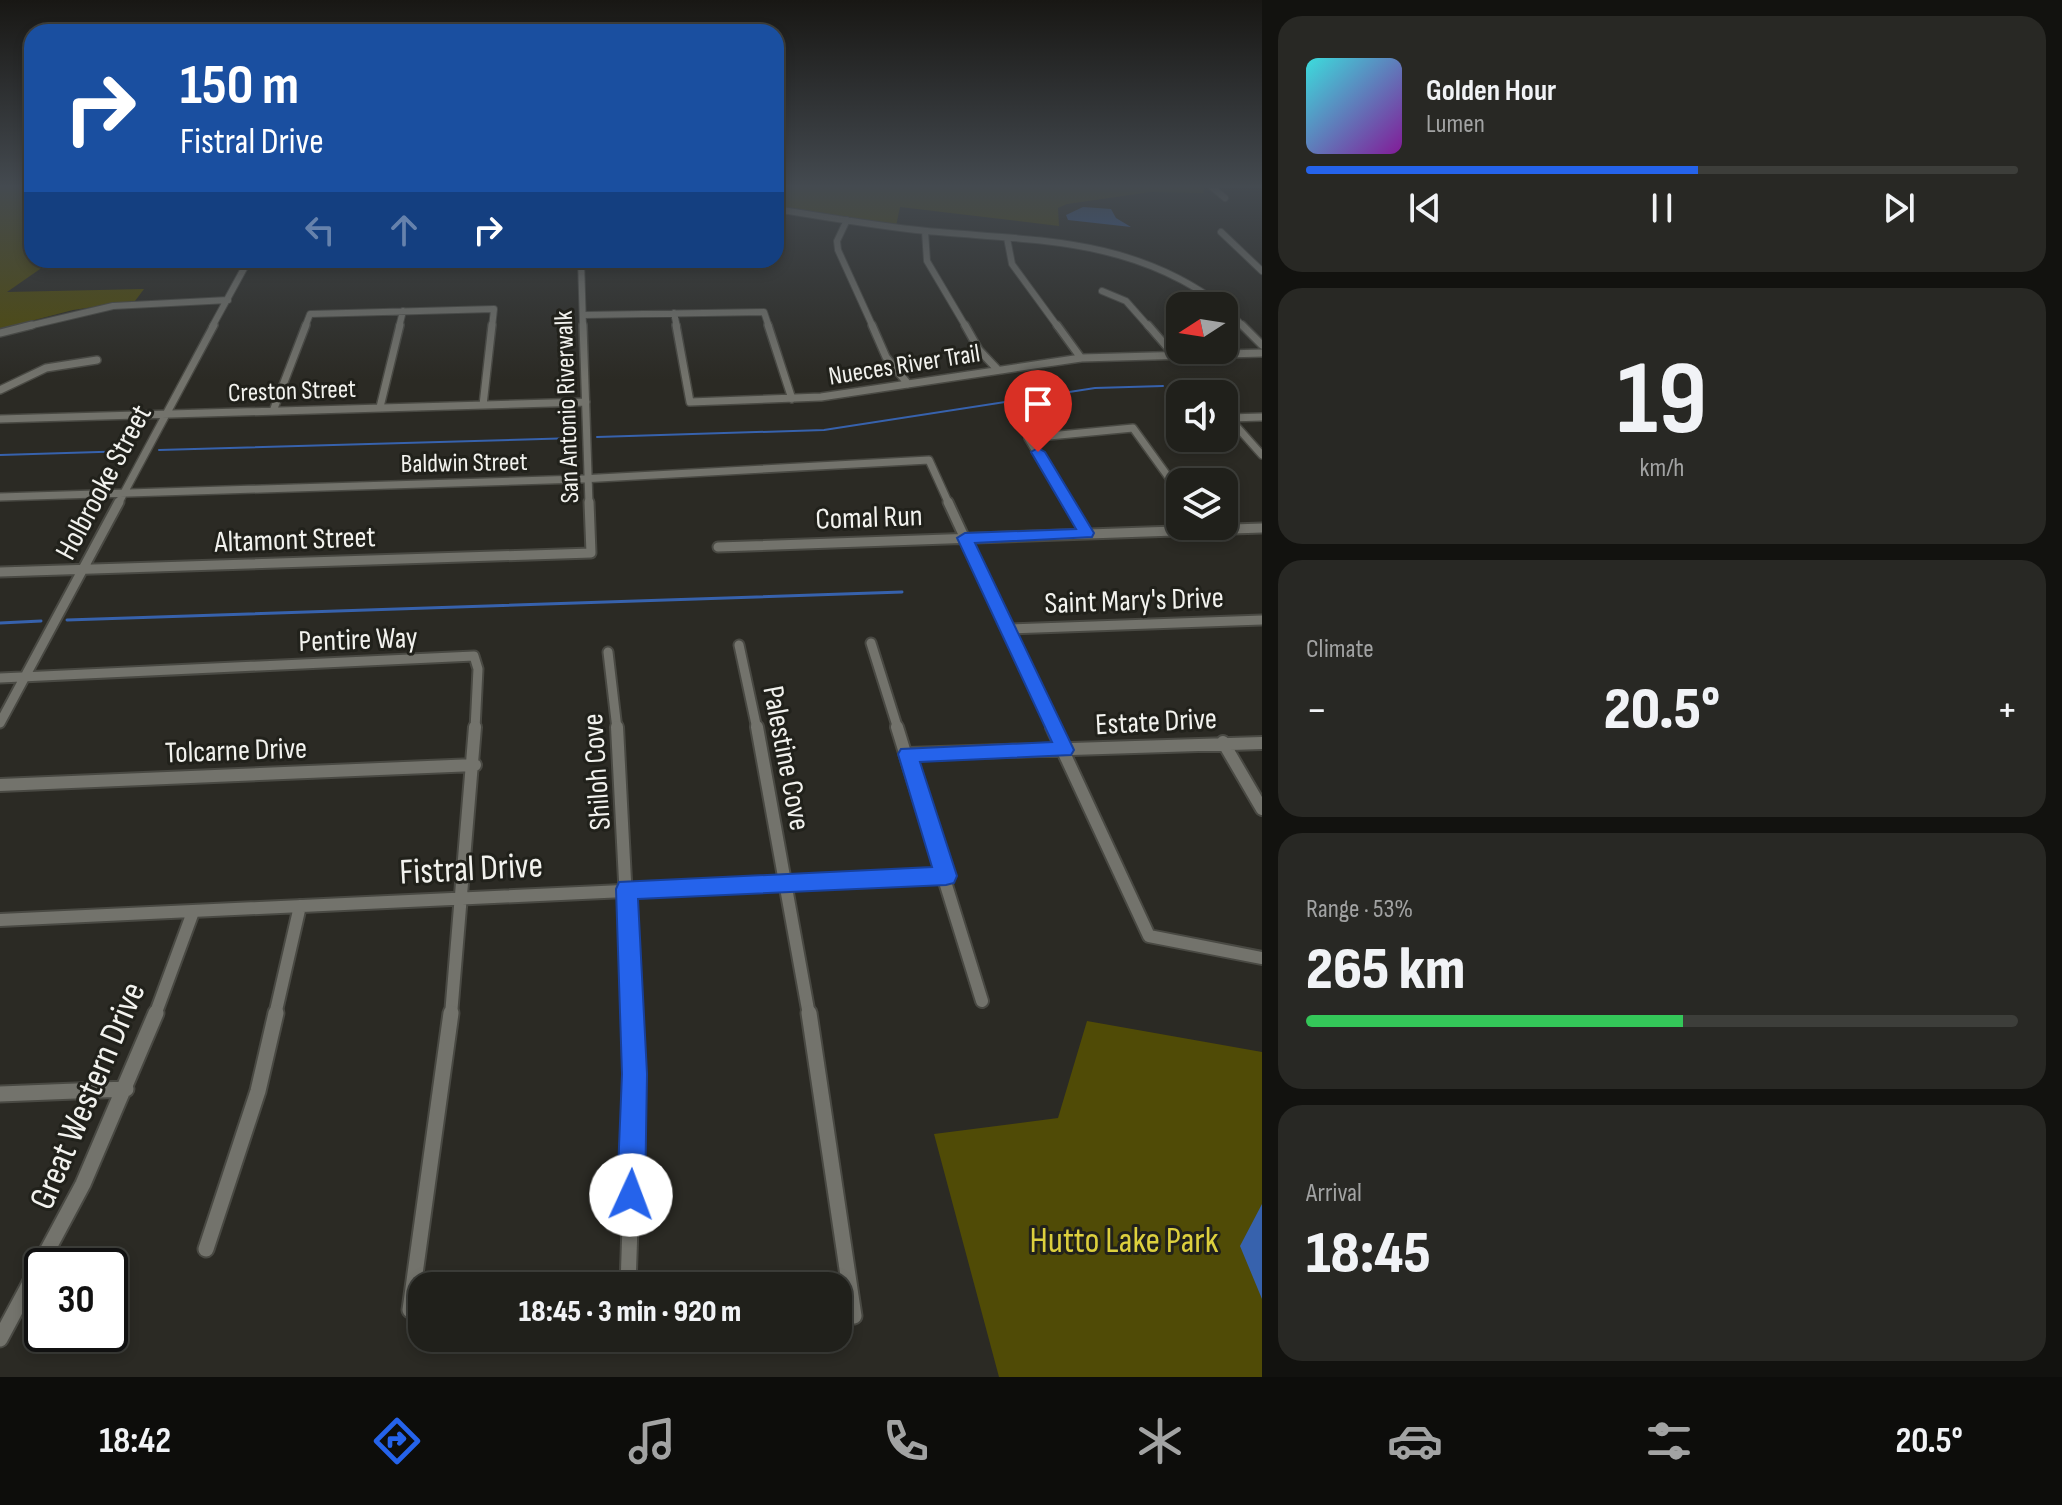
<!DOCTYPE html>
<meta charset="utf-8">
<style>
body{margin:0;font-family:"Sofia Sans Condensed",sans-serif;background:#282824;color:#f1f3f6;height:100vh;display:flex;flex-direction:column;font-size:30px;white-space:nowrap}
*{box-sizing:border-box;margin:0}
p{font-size:26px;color:#a2a3a3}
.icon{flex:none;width:44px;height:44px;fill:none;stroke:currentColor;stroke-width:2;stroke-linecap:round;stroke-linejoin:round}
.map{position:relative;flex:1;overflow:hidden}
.panel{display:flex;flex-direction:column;gap:16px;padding:16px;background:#12120f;width:800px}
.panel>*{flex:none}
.guide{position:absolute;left:24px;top:24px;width:760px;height:244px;border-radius:24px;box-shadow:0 4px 12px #0003,0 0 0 2px #3d3e3a;background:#1a4fa0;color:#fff;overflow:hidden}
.needle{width:52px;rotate:258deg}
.controls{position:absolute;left:1166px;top:292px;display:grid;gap:16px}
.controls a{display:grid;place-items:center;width:72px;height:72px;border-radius:16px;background:#20201b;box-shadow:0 4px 12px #0003,0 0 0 2px #3d3e3a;font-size:40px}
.speed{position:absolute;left:24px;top:1248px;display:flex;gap:16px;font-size:40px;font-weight:700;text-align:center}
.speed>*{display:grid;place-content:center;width:104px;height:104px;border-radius:50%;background:#20201b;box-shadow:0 4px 12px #0003,0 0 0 2px #3d3e3a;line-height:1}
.speed .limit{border:4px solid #111;border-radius:12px;background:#fff;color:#111}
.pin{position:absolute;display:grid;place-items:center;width:68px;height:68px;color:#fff;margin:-82px -34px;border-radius:50% 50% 50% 0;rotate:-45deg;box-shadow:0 0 8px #0007}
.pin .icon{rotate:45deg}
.me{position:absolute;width:88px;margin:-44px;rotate:2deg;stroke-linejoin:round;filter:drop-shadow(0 0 6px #0008)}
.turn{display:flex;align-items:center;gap:28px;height:168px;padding:0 24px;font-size:36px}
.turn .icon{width:104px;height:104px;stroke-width:2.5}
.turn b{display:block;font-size:56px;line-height:68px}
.lanes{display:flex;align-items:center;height:76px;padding:0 24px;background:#0003;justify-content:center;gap:40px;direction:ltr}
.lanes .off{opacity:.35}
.big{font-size:60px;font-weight:800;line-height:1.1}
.panel .card{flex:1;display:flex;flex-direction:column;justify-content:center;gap:12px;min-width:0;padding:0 28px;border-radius:24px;background:#282824}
.panel .dial{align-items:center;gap:0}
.dial b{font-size:104px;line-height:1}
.song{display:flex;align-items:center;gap:24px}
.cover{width:96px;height:96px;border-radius:12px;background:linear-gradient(135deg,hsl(180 70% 55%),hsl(290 70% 35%))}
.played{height:8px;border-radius:4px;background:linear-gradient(90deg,#2563eb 55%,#3d3e3a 55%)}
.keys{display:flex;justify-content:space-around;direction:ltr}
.heat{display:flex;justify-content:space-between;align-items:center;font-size:44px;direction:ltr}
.charge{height:12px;border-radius:6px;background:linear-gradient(90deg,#34c759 53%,#3d3e3a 0)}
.trip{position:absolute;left:408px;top:1272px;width:444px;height:80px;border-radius:24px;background:#20201b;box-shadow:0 4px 12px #0003,0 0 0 2px #3d3e3a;font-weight:800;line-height:80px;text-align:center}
.dock{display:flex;height:128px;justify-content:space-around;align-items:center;background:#0d0d0b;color:#a2a3a3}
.dock .icon{width:56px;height:56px}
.dock .current{color:#2563eb}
.dock b{font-size:36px;color:#f1f3f6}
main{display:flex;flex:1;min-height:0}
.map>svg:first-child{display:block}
.green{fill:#504b06}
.water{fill:#3762ad}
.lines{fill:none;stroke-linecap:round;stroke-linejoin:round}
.stream-far1{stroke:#3762ad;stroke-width:2}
.stream{stroke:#3762ad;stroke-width:3}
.minor-far4-casing{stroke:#494943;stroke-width:8}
.minor-far3-casing{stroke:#494943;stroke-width:10}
.minor-far2-casing{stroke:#494943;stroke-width:13}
.minor-far1-casing{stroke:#494943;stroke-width:16}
.minor-casing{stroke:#494943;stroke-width:19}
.minor-far4{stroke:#73736c;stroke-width:6}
.minor-far3{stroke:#73736c;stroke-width:7}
.minor-far2{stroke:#73736c;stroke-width:9}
.minor-far1{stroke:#73736c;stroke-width:12}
.minor{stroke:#73736c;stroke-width:15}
.route{fill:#2563eb;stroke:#184099;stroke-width:2}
.labels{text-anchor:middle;stroke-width:6;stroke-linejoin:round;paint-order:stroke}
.far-street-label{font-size:26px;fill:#f2f2ee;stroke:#21211b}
.street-label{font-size:30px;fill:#f2f2ee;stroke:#21211b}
.near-street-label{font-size:36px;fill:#f2f2ee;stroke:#21211b}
.near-park-label{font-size:36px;fill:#ddd03d;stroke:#21211b}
</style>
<main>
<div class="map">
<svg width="1262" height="1377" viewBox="0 0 1262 1377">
<rect width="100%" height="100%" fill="#2b2a24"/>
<path class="green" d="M 0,187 L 32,187 L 32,260 L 53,260 L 7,292 L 144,289 L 135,301 L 73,310 L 0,329 Z
M 776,187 L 1205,187 L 1203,193 L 1151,192 L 1067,204 L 1058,208 L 1059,226 L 900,207 L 896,226 L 776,207 L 785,193 L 776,192 Z
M 1087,1021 L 1262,1052 L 1262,1377 L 999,1377 L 934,1134 L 1058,1118 Z"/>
<path class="water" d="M 1083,207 L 1111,209 L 1116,218 L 1131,227 L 1068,220 L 1066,215 Z
M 1262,1204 L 1262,1299 L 1240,1246 Z"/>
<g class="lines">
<path class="stream-far1" d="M 597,437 L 824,430 L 1095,388 L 1163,386
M 159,450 L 576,438
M 0,455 L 132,451"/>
<path class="stream" d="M 67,620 L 902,592
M 0,623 L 41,621"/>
<defs>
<path id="minor-far4" d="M 1212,187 L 1225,198
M 776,209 C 826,217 876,226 927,231 C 1034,241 1132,237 1222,306
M 847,220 L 837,241 L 838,250 L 873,327
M 925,231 L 927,261 L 966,327
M 1221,232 L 1262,271
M 1007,238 L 1012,264 L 1058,327
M 581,260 L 583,327
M 665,260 L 666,266 L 749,265 L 748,260
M 1102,291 L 1126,301 L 1149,327
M 1224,308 L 1244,327
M 674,313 L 677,327
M 583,315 L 764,312 L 769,327
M 24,327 L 113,306 L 228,300
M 212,327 L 247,263 L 393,260
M 305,327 L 310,314 L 494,309 L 492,327
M 399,327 L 403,311"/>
<path id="minor-far3" d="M 583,325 L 589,504
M 676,325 L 690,402 L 821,397 L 1081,358 L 1262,353
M 768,325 L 792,399
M 872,325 L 886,357 L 908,384
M 965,325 L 979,350 L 998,370
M 1057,325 L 1081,358
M 1148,325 L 1174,355
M 1242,325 L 1262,345
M 0,333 L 32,325
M 0,390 L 46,368 L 97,360
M 483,405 L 492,325
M 380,407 L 400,325
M 273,411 L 306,325
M 1262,417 L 1229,418 L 1262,455
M 0,419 L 586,402
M 0,497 L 581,479 L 929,460 L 949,504
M 118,504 L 214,325
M 1068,504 L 1028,438 L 1133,428 L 1180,493"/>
<path id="minor-far2" d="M 948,502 L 1053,729
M 1067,502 L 1086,533
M 718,547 L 1262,528
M 0,572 L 591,553 L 589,502
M 1008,629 L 1262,620
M 871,643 L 898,729
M 739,645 L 757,729
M 608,652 L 617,729
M 0,678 L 474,656 L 478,669 L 475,729
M 0,723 L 119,502"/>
<path id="minor-far1" d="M 617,727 L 632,1015
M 757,727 L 809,1015
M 897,727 L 982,1001
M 1052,727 L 1149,936 L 1262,958
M 1223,742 L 1262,809
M 908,754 L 1262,743
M 0,785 L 475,765
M 0,920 L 946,876
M 155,1015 L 193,912
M 275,1015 L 300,906
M 451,1015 L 475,727"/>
<path id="minor" d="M 809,1013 L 854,1316
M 0,1094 L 126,1089
M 206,1249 L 258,1091 L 276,1013
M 628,1286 L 635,1074 L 632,1013
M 410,1310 L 451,1013
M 0,1339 L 83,1184 L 156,1013"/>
</defs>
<use href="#minor-far4" class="minor-far4-casing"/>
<use href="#minor-far3" class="minor-far3-casing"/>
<use href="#minor-far2" class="minor-far2-casing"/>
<use href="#minor-far1" class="minor-far1-casing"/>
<use href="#minor" class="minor-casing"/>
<use href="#minor-far4" class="minor-far4"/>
<use href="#minor-far3" class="minor-far3"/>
<use href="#minor-far2" class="minor-far2"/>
<use href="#minor-far1" class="minor-far1"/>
<use href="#minor" class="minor"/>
</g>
<linearGradient id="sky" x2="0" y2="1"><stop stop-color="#181714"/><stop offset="0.49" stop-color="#444a50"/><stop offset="1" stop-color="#444a50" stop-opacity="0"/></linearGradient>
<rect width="1262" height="380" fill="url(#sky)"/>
<path class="route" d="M 1038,448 L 1045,452 L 1094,533 L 1092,537 L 975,543 L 1074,750 L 1071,755 L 920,762 L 957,876 L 954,883 L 946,885 L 638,899 L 647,1074 L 645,1195 L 641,1205 L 631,1209 L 621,1205 L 617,1195 L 622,1074 L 616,889 L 619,882 L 932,867 L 898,754 L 901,749 L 1052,742 L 957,538 L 965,533 L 1076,529 L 1031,452 Z"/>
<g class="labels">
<g class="far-street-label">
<text transform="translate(904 364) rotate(-9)" y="9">Nueces River Trail</text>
<text transform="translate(292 390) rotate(-2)" y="9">Creston Street</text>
<text transform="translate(566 407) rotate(-92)" y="9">San Antonio Riverwalk</text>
<text transform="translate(464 462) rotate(-1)" y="9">Baldwin Street</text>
</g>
<g class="street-label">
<text transform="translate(103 482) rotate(-62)" y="10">Holbrooke Street</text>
<text transform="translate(869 517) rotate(-2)" y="10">Comal Run</text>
<text transform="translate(295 539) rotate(-2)" y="10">Altamont Street</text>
<text transform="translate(1134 600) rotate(-2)" y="10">Saint Mary's Drive</text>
<text transform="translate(358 639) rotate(-2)" y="10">Pentire Way</text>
<text transform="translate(1156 721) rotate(-3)" y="10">Estate Drive</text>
<text transform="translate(236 750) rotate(-2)" y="10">Tolcarne Drive</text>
<text transform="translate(787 758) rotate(79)" y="10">Palestine Cove</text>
<text transform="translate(596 772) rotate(-94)" y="10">Shiloh Cove</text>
</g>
<g class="near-street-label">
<text transform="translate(471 867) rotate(-3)" y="13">Fistral Drive</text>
<text transform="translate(86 1095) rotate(-67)" y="13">Great Western Drive</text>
</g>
<g class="near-park-label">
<text x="1124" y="1252">Hutto Lake Park</text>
</g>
</g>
</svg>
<div class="controls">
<a><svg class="needle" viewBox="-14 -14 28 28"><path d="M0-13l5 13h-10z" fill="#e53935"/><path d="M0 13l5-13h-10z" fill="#a2a3a3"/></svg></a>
<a><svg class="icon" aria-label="sound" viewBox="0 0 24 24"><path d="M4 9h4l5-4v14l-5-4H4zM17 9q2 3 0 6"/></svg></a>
<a><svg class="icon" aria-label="layers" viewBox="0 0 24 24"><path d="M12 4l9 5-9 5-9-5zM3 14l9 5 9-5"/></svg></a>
</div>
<div class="speed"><div class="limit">30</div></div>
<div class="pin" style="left:1038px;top:452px;background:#d93025"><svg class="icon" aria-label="arrive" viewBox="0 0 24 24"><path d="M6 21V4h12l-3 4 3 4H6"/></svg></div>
<svg class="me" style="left:631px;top:1195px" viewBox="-20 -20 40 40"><circle r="19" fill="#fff"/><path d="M0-13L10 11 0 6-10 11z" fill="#2563eb"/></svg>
<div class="trip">18:45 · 3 min · 920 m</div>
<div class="guide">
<div class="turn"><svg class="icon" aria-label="right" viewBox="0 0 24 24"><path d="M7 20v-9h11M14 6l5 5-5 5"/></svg><div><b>150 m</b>Fistral Drive</div></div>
<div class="lanes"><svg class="icon off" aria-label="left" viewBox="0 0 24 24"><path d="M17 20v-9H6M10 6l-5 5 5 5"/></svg><svg class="icon off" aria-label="ahead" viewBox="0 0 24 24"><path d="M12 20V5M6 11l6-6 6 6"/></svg><svg class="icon" aria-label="right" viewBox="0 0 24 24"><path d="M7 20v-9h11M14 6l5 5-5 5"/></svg></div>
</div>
</div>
<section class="panel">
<div class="card">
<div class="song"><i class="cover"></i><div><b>Golden Hour</b><p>Lumen</p></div></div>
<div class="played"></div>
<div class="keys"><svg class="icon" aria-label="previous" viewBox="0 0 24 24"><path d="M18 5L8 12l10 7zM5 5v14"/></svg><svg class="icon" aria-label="pause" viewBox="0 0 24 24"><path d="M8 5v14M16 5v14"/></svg><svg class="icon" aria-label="next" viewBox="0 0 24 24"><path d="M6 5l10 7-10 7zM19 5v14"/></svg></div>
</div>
<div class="card dial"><b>19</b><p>km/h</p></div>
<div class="card"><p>Climate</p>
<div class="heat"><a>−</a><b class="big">20.5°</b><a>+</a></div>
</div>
<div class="card"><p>Range · 53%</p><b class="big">265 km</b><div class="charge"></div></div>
<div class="card"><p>Arrival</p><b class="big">18:45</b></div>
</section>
</main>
<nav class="dock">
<b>18:42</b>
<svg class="icon current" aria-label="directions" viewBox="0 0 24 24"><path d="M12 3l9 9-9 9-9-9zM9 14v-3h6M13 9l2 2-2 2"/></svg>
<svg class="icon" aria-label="music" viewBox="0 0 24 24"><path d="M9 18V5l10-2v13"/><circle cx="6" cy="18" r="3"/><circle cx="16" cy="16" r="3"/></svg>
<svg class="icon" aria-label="phone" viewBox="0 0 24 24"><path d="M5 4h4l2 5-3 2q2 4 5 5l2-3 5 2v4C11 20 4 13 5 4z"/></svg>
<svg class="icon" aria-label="climate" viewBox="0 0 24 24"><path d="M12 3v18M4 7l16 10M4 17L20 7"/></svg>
<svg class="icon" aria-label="car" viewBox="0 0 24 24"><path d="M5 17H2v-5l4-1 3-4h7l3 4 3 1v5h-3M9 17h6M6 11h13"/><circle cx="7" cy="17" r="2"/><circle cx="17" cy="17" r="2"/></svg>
<svg class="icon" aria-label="filters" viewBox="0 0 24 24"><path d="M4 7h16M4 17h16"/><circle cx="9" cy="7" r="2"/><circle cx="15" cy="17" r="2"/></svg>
<b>20.5°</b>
</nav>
